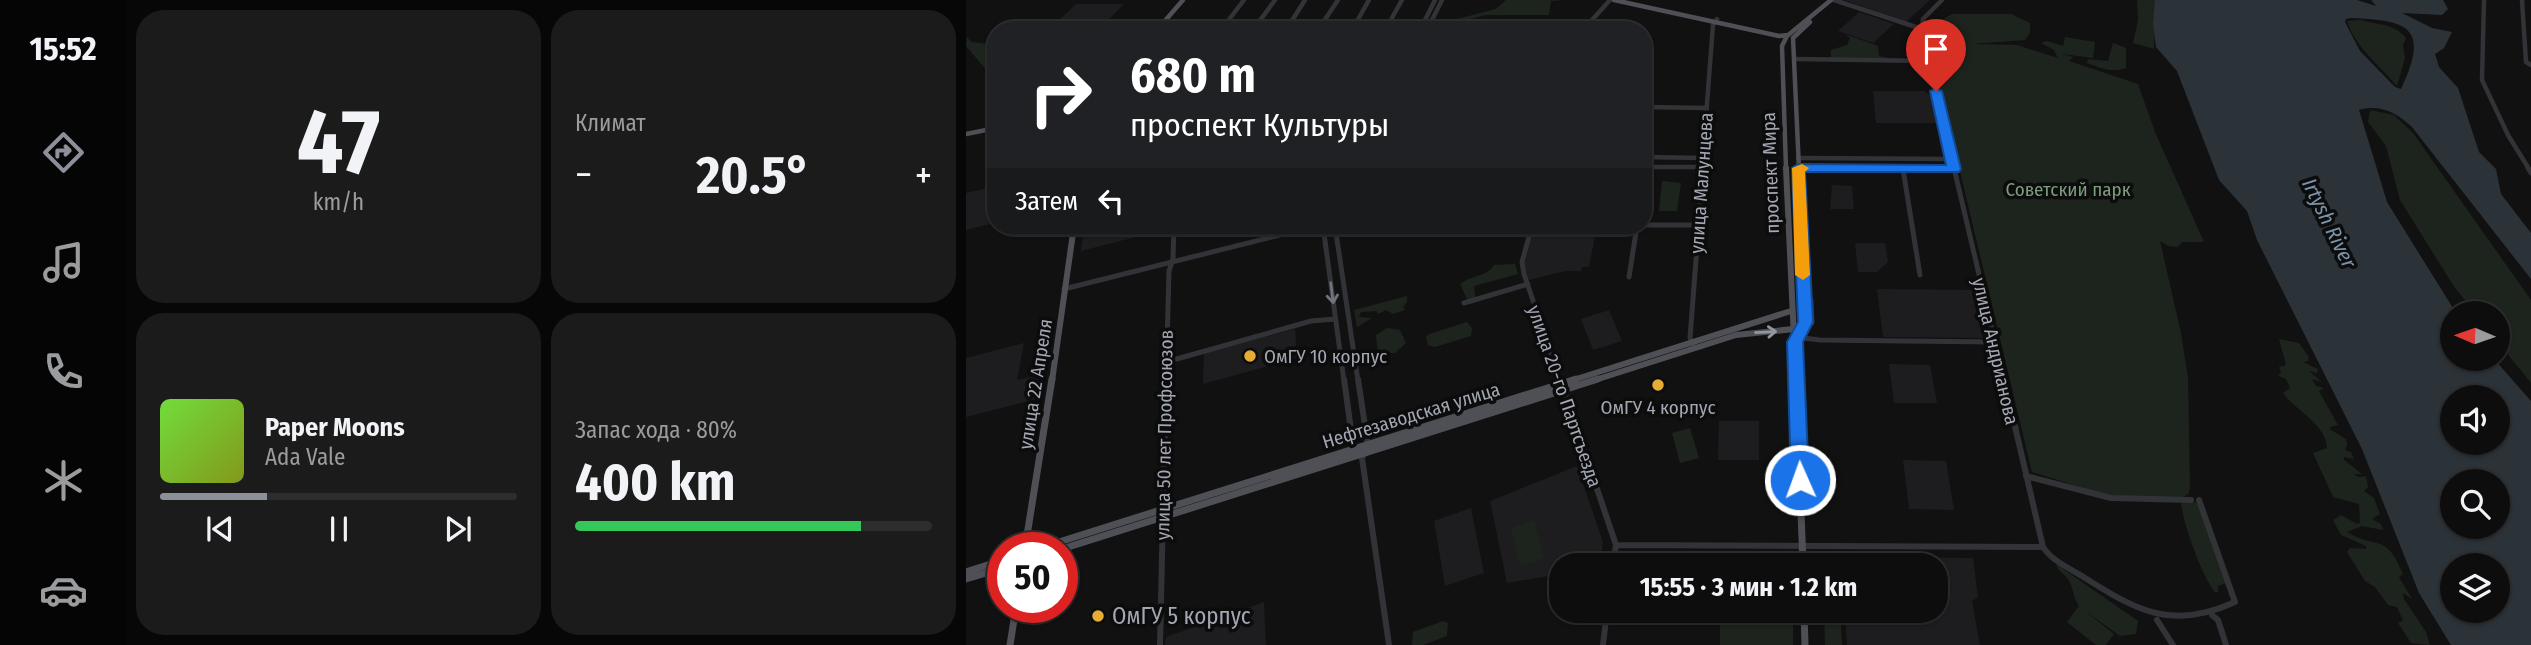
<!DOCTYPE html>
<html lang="ru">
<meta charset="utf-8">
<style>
body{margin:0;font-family:"Fira Sans Condensed",sans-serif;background:#1b1b1c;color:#f1f3f6;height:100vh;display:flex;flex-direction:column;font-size:26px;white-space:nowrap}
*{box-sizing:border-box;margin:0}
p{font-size:23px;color:#9a9c9e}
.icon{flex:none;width:38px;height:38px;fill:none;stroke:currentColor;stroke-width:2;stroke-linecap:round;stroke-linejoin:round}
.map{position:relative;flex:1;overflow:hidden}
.drawer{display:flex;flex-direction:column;gap:10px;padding:10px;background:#070708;width:840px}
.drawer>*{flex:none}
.top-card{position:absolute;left:21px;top:21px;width:665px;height:214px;border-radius:28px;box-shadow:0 2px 5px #0004,0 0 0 2px #2d2d2e;background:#202124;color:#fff;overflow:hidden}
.needle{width:46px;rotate:272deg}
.tools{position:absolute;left:1474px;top:301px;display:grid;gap:14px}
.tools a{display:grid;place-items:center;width:70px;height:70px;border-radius:50%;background:#0d0d0e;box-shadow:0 2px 5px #0004,0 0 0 2px #2d2d2e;font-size:35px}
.speed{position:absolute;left:21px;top:532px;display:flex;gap:14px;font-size:35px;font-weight:700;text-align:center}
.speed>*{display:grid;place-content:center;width:91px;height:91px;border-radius:50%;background:#0d0d0e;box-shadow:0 2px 5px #0004,0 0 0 2px #2d2d2e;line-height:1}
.speed .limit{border:10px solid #d22;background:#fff;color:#111}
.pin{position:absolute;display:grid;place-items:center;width:60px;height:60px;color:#fff;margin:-72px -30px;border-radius:50% 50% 50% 0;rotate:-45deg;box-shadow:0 0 7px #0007}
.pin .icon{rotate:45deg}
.me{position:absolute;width:77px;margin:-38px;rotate:358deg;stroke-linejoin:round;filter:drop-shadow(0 0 5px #0008)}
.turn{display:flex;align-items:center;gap:24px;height:147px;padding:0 28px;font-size:32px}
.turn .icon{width:91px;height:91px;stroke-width:2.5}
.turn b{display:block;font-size:49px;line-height:60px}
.then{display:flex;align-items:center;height:66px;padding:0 28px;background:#0003;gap:14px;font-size:26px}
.big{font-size:52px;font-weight:700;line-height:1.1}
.drawer .card{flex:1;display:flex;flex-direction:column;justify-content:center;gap:10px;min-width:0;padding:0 24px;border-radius:28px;background:#1b1b1c}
.drawer .dial{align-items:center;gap:0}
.dial b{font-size:91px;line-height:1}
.song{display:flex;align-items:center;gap:21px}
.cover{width:84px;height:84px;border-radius:10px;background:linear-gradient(135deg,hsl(100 70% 55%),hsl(70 70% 35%))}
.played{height:7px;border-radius:4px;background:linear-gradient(90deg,#8c9099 30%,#2d2d2e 30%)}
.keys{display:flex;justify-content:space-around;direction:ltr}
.heat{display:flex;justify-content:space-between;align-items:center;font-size:38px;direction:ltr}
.charge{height:10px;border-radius:5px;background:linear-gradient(90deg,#34c759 80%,#2d2d2e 0)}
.drawer .tiles{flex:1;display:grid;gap:10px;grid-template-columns:repeat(2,1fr)}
.trip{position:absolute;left:583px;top:553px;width:399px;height:70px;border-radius:28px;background:#0d0d0e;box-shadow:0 2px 5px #0004,0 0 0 2px #2d2d2e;font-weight:700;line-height:70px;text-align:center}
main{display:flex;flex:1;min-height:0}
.tab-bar{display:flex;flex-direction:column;width:126px;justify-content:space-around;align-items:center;background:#050506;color:#9a9c9e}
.tab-bar .icon{width:49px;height:49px}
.tab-bar .active{color:#8c9099}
.tab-bar b{font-size:32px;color:#f1f3f6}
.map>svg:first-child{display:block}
.built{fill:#1d1d1f}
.green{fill:#1d241e}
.water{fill:#2b3339;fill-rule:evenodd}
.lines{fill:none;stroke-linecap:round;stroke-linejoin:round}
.minor-far2{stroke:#323337;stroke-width:4.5}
.minor-far1{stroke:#323337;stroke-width:5}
.minor{stroke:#323337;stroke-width:6}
.major-far2{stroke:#4e5055;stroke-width:4.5}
.major-far1{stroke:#4e5055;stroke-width:6}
.major{stroke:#4e5055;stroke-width:7}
.oneway{stroke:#70737b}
.oneway2{stroke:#92969f}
.route{fill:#1a73e8;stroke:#114b97;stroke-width:2}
.slow{fill:#f59e0b}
.poi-dot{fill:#e5ad35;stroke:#0c0c0d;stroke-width:2.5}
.labels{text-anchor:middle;stroke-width:7;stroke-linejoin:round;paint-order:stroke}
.street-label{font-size:19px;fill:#a3a7b2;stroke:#0c0c0d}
.park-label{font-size:19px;fill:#7b9c7d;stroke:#0c0c0d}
.poi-label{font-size:19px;fill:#a3a7b2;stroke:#0c0c0d;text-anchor:start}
.water-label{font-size:21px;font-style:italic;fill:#7b94ab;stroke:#0c0c0d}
.near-poi-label{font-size:23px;fill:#a3a7b2;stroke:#0c0c0d;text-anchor:start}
</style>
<main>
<nav class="tab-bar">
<b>15:52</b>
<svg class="icon active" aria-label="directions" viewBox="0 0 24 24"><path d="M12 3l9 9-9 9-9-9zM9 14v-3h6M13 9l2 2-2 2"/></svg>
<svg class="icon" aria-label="music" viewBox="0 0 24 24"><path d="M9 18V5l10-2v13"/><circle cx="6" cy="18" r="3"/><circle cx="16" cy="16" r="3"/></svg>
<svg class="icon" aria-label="phone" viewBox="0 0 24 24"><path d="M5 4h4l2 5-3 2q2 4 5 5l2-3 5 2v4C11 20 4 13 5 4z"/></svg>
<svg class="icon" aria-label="climate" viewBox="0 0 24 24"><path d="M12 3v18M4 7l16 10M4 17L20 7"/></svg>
<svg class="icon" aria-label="car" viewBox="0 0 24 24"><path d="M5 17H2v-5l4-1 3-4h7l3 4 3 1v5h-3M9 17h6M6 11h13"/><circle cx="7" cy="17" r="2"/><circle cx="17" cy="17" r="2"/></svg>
</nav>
<section class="drawer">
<div class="tiles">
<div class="card dial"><b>47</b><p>km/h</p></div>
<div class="card"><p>Климат</p>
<div class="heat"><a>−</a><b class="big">20.5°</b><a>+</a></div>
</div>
<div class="card">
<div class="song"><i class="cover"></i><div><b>Paper Moons</b><p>Ada Vale</p></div></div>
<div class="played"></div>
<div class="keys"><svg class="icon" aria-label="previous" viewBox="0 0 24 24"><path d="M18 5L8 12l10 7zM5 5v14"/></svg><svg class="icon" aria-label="pause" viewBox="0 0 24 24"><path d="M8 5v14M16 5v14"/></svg><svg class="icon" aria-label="next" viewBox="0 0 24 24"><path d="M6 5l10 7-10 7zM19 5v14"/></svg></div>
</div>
<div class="card"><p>Запас хода · 80%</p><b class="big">400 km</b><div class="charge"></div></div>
</div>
</section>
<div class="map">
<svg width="1565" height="645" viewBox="0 0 1565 645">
<rect width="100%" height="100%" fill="#111112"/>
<path class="built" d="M 878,0 L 964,0 L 940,22 Z
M 110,4 L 158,4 L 139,23 L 90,23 Z
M 893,12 L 928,24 L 907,43 L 872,31 Z
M 907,91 L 958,91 L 964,95 L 971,123 L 910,123 Z
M 866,185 L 886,186 L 888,209 L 864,209 Z
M 30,186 L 28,223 L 0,230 L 0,193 Z
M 118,226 L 186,226 L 179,228 L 178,235 L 115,251 Z
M 568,226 L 631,226 L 623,267 L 616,267 L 615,271 L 600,271 L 562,280 L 558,266 Z
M 889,243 L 919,243 L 922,262 L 911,272 L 892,272 Z
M 911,289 L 1007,290 L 1018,338 L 917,337 Z
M 643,310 L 656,341 L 627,350 L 615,319 Z
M 329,329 L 331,358 L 237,384 L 238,353 Z
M 58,343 L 51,380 L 64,377 L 78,379 L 78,397 L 0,417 L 0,358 Z
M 923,364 L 964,365 L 971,403 L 928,403 Z
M 753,421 L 793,421 L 793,460 L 752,460 Z
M 937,460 L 980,461 L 988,510 L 943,509 Z
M 611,466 L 637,542 L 634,565 L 595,565 L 595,574 L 541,583 L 524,501 Z
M 505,508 L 518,573 L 479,586 L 468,521 Z
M 875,557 L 1007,558 L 1012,597 L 1006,601 L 1014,645 L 881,645 L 879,611 L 970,611 L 970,565 L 875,565 Z
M 298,602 L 300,645 L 199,645 L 200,637 Z"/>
<path class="green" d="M 540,0 L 598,0 L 585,1 L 583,15 L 519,15 L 492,23 L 493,20 L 491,19 L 530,9 Z
M 1171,0 L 1189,0 L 1188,49 L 1167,43 L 1172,20 Z
M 986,14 L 1045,14 L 1064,23 L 1064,33 L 1059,40 L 1006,44 L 1051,45 L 1092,58 L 1088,50 L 1075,43 L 1081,41 L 1097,46 L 1099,37 L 1129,42 L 1127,58 L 1096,54 L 1107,57 L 1103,61 L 1172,84 L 1189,132 L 1238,242 L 1217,242 L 1211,247 L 1202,246 L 1194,241 L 1215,333 L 1222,378 L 1224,485 L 1223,493 L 1215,499 L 1147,497 L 1066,472 L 961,34 L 975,34 L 971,28 L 972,22 Z
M 1394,20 C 1411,25 1428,23 1440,38 L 1437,45 L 1439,58 L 1431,86 C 1413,65 1390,48 1381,21 Z
M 879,34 L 912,46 L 913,56 L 923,58 L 860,58 L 865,57 L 865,50 L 881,45 L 884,38 Z
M 1,37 L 5,42 L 30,45 L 30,65 L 22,72 L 0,46 Z
M 1147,43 L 1160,48 L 1160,68 C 1147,73 1133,68 1121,63 L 1122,59 L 1142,61 Z
M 1404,110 L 1428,115 L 1447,133 L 1565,300 L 1565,383 L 1531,341 L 1531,313 L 1509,313 L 1487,285 L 1434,200 L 1420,146 L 1402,122 Z
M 696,181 L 715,183 L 711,211 L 693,211 Z
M 549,264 L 552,274 L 508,286 L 509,298 L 502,301 L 494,284 C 505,275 519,278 528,265 Z
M 441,296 L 441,302 L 437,307 L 439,310 L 427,314 L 420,310 L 412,314 L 410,311 L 395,312 L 393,317 L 406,318 L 391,327 L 388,310 Z
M 501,322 L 506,328 L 505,336 L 469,347 L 462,345 L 460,337 L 463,334 Z
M 421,328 L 434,330 L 440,343 L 429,353 L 412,353 L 410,335 Z
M 1313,339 L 1333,343 L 1343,357 L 1342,361 L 1337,362 L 1352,369 L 1351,373 L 1343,371 L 1356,382 L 1346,379 L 1350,386 L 1358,388 L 1353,391 L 1372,425 L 1364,427 L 1365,430 L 1380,439 L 1381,445 L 1379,450 L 1385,452 L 1388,459 L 1378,457 L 1378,460 L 1396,474 L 1388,474 L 1393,477 L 1400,476 L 1402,487 L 1398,491 L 1408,498 L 1414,514 L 1406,519 L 1415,524 L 1417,530 L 1396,526 L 1381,532 C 1411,550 1420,532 1437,574 L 1433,577 L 1446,599 L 1437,593 L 1438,599 L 1460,632 L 1464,645 L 1445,643 L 1432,623 L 1437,620 L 1431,607 L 1422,605 L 1409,587 L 1399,581 L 1381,552 L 1384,548 L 1400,549 L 1400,546 L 1375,535 L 1367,520 L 1375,515 L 1391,524 L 1394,523 L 1393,504 L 1367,497 L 1347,453 L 1361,448 C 1360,424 1330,411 1317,393 L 1324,388 L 1320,379 L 1312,376 L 1315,373 L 1313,367 L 1320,365 Z
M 724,428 L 733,458 L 714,463 L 706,433 Z
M 1229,502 L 1233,505 L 1260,583 L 1252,586 L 1252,592 L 1249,592 C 1236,577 1217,523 1215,503 Z
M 568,520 L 578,558 L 554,566 L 545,528 Z
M 1090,564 L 1172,621 L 1170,634 L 1154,636 L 1118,610 L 1148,634 L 1140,645 L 1130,645 L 1101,622 L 1113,606 C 1106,596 1108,586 1101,578 C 1096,572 1092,571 1090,564 Z
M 804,611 L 827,611 L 827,645 L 754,645 L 754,612 Z
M 858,611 L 874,611 L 876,645 L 859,645 Z
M 477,621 L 482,623 L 481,636 L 457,645 L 446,645 L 447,632 Z"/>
<path class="water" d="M 1189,0 L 1391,0 L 1410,6 L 1405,0 L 1477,0 L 1482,9 L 1476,15 L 1436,13 L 1466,28 L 1486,32 L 1478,48 L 1469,54 L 1473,67 L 1492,88 L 1513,152 L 1530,169 L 1535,194 L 1565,233 L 1565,279 L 1446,127 C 1430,113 1415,104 1393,110 L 1421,202 L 1490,313 L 1486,313 L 1486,359 L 1528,359 L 1565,401 L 1565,645 L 1485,645 L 1453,593 L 1396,449 L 1291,240 L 1281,211 L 1253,180 L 1211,71 L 1190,47 L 1187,23 ZM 1385,18 C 1445,20 1463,29 1435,89 L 1429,87 L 1394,51 L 1379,22 L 1380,19 ZM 1486,397 L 1531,397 L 1531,443 L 1486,443 ZM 1486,481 L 1531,481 L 1531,527 L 1486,527 ZM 1486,565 L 1531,565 L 1531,611 L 1486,611 Z"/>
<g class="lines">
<path class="minor-far2" d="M 868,0 L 956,29
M 976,0 L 957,19 L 956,29 L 989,169
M 1518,0 L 1516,80 L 1542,135 L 1563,169
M 1556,0 L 1560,62 L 1565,65
M 198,22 L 618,25
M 422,25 L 436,0
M 255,30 L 278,0
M 287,30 L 309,0
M 320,30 L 339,0
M 352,30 L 372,0
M 386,30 L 403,0
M 454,30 L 469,0
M 461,30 L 476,0
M 617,30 L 644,0
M 828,59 L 963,61
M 677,107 L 740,108
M 677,157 L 737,158
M 832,158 L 985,159
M 677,167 L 736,167
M 832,168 L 988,169
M 736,169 L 747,25 L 751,19"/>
<path class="minor-far1" d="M 832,168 L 988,169
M 988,168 L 1038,381
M 1562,168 L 1565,173
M 937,169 L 954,275
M 677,225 L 732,225
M 357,226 L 378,381
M 369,226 L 392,381
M 566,226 L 556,262 L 558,274 L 594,381
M 663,277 L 671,226
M 98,289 L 350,226
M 498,303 L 562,284
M 837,328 L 846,323 L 845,300 L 838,290
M 829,337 L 854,340 L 1028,342
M 727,345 L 724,338 L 737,168
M 200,362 L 345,321 L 369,319
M 200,381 L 203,271 L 207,259 L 208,226"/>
<path class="minor" d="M 378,379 L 388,452
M 392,379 L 401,439 L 401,449 L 396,458 L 423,645
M 594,379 L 650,545 L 647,565
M 1038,379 L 1077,547 C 1086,561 1103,568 1116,576 C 1171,611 1206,631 1269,602 L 1233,500
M 1060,476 L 1145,498 L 1225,500
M 650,545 L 1077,547
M 1246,615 L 1252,620 L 1260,645
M 1191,620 L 1207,645
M 194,645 L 200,379
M 637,645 L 641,611"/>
<path class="major-far2" d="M 648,0 L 813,36 L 822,35
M 191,30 L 217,0
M 0,134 L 30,128
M 820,169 L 816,46 L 821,36 L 865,0
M 833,169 L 827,38 L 844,22"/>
<path class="major-far1" d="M 820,168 L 830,381
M 829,342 L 839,322 L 832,168
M 86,381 L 108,226
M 604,381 L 825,311
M 626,381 L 770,335 L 837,328"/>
<path class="major" d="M 830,379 L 837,565
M 59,548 L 86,379
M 74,548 L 610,379
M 96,549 L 632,379
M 0,572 L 37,560
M 0,579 L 37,568
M 838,611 L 839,645
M 44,645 L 50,607"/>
</g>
<defs><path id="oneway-shaft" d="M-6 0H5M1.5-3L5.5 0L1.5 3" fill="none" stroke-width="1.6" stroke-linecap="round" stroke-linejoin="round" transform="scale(1.75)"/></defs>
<use class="oneway" href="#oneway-shaft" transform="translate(366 293) rotate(83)"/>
<use class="oneway2" href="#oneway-shaft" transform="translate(800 332) rotate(-3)"/>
<path class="route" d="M 970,88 L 976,91 L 995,169 L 993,172 L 839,172 L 847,322 L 837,342 L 843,480 L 840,486 L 834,488 L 827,486 L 825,480 L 821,342 L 832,322 L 826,168 L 832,164 L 980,165 L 964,91 Z"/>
<path class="slow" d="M 836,164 L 843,168 L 839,172 L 844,275 L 837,280 L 829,275 L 826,168 Z"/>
<g class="poi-dot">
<circle cx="284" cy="356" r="7"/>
<circle cx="692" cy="385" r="7"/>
<circle cx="132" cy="616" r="7"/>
</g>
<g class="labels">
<g class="street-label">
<text transform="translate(804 173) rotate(-92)" y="7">проспект Мира</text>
<text transform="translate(735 183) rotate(-86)" y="7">улица Малунцева</text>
<text transform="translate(1030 351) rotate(77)" y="7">улица Андрианова</text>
<text transform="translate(69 384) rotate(-81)" y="7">улица 22 Апреля</text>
<text transform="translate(599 396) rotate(71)" y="7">улица 20-го Партсъезда</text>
<text transform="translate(445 415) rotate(-17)" y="7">Нефтезаводская улица</text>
<text transform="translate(198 435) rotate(-89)" y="7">улица 50 лет Профсоюзов</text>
</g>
<g class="park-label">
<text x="1102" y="196">Советский парк</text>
</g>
<g class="poi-label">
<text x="298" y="363">ОмГУ 10 корпус</text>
<text x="692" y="414" text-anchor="middle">ОмГУ 4 корпус</text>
</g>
<g class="water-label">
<text transform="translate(1363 223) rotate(64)" y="7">Irtysh River</text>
</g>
<g class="near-poi-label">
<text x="146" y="624">ОмГУ 5 корпус</text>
</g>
</g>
</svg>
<div class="tools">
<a><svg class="needle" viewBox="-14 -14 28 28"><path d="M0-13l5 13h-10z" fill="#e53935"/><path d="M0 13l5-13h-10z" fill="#9a9c9e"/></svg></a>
<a><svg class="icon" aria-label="sound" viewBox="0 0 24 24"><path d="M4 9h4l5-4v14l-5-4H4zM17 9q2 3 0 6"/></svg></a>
<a><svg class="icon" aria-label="search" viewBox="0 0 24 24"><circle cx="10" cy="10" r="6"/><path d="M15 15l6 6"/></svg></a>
<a><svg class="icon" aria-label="layers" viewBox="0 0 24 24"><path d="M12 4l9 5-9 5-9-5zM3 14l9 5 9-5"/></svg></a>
</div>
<div class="speed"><div class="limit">50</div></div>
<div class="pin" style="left:970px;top:91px;background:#d93025"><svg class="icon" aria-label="arrive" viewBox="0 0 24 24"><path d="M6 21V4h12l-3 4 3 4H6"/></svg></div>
<svg class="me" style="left:834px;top:480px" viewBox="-20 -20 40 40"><circle r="17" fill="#1a73e8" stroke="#fff" stroke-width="3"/><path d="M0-11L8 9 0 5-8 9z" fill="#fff"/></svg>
<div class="trip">15:55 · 3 мин · 1.2 km</div>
<div class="top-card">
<div class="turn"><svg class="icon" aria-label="right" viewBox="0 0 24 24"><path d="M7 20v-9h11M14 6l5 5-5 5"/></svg><div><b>680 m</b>проспект Культуры</div></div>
<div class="then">Затем<svg class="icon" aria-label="left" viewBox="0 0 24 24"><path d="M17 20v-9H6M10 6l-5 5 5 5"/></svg></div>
</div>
</div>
</main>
